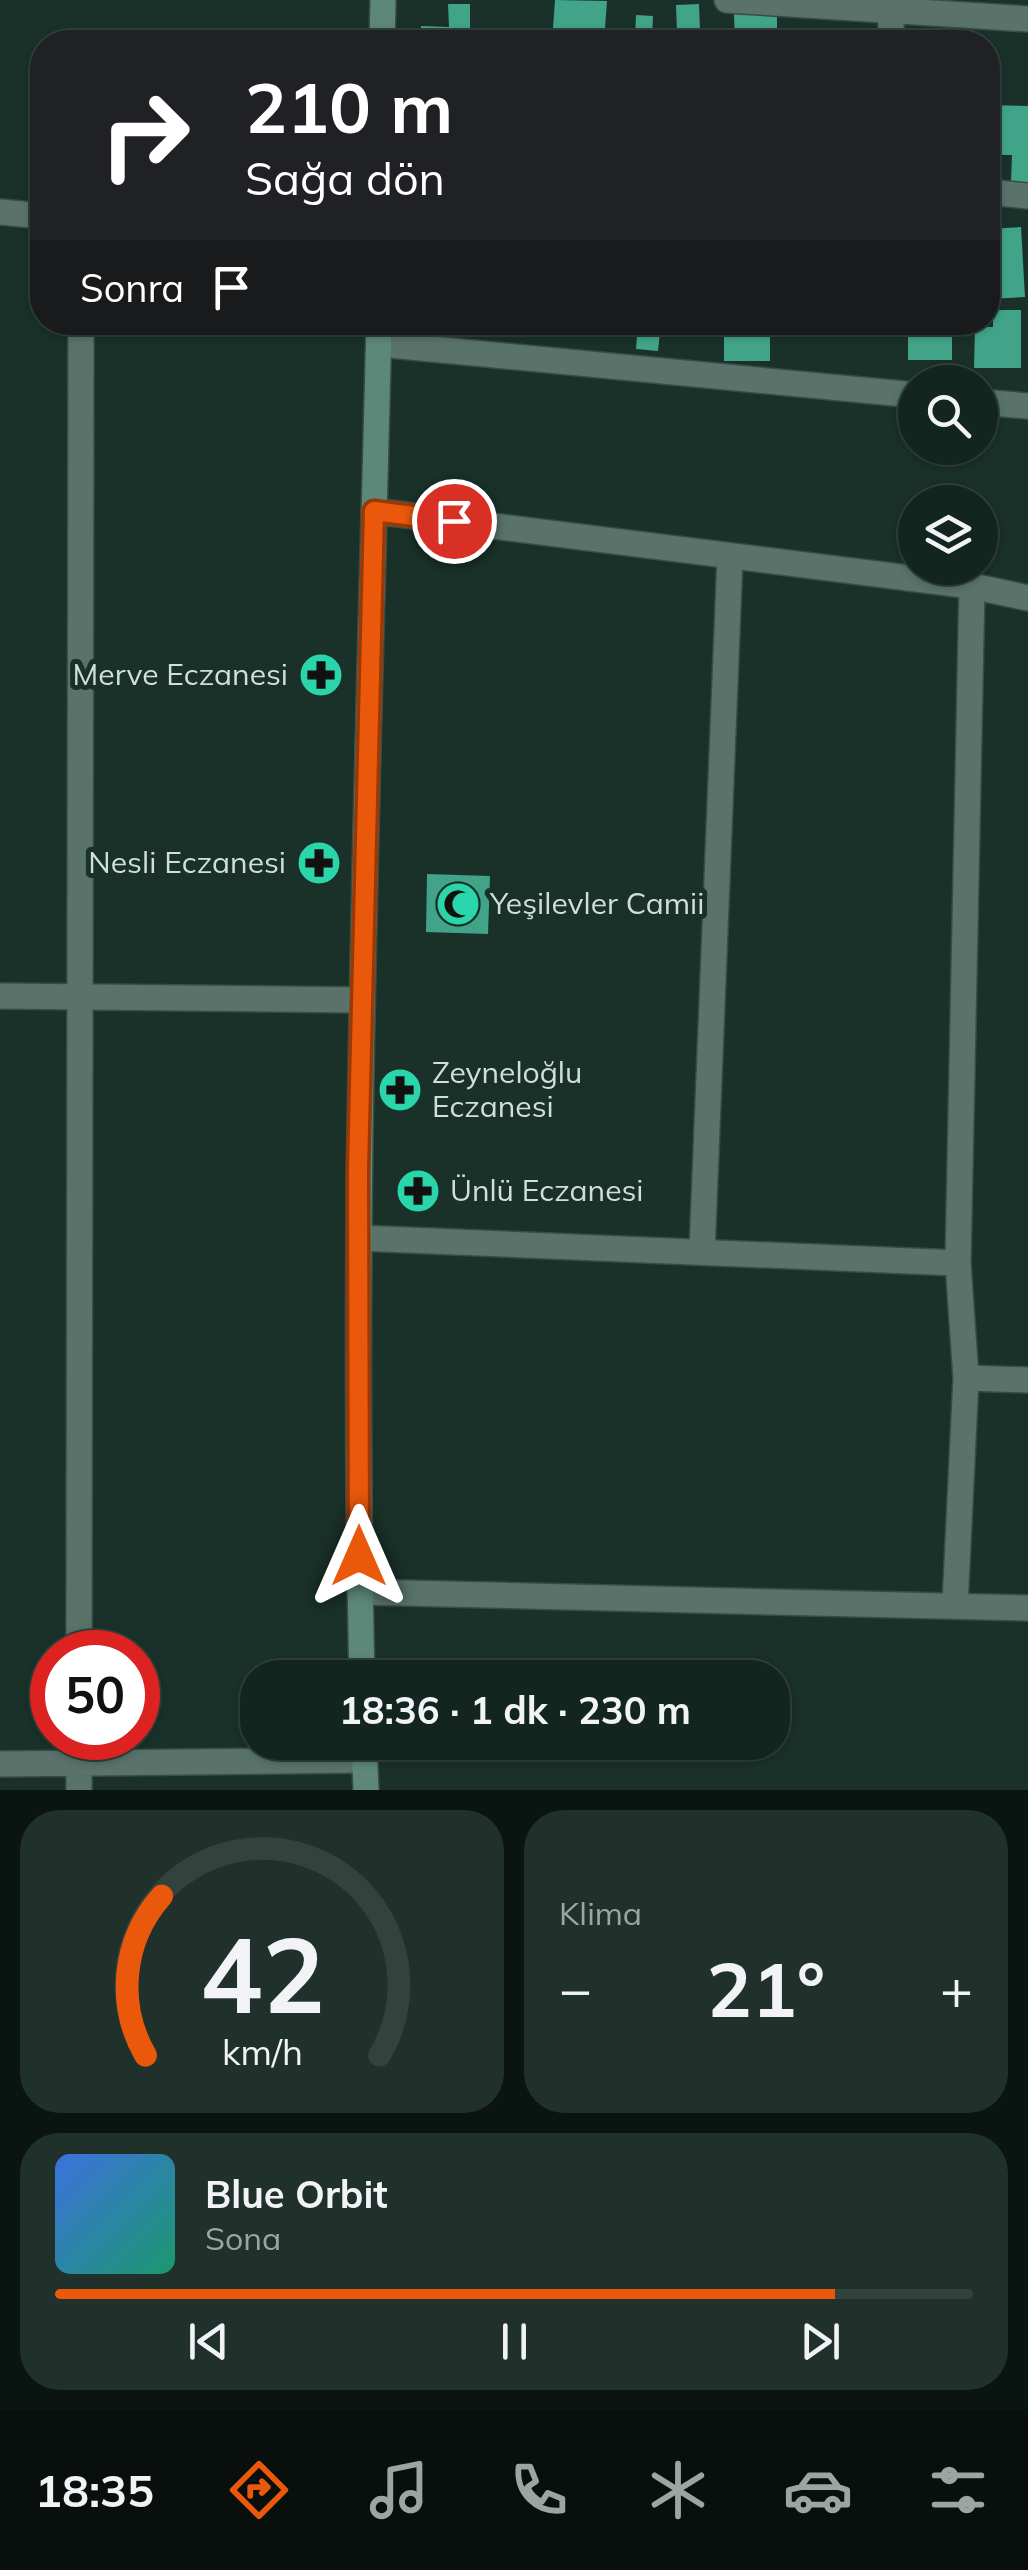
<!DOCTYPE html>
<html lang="tr">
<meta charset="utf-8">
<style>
body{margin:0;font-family:Mulish,sans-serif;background:#20312c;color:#f1f3f6;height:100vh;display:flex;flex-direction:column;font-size:38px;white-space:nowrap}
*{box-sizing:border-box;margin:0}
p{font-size:32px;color:#9da5a4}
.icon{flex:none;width:55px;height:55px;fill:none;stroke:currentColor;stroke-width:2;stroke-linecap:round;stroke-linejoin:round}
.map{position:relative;height:1790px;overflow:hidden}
.details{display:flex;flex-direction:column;gap:20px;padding:20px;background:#0a1411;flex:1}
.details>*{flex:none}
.guide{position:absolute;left:30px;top:30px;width:970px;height:305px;border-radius:40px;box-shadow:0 2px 8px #0004,0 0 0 2px #32423d;background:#202124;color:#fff;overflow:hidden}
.buttons{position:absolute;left:898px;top:365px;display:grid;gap:20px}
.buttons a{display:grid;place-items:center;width:100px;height:100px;border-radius:50%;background:#13251f;box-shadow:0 2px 8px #0004,0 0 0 2px #32423d;font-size:50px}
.speed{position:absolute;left:30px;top:1630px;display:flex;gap:20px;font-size:50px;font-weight:700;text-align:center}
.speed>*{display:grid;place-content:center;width:130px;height:130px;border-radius:50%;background:#13251f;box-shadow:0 2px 8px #0004,0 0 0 2px #32423d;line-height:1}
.speed .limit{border:15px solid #d22;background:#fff;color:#111}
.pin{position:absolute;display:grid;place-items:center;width:85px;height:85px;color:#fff;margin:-42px;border:5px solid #fff;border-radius:50%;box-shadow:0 2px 10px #0007}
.me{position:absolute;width:110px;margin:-55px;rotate:0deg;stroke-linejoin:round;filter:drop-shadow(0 0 8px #0008)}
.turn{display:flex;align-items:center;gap:35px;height:210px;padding:0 50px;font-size:45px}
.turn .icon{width:130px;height:130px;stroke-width:2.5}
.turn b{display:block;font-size:70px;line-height:85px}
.then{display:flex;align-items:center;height:95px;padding:0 50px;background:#0003;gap:20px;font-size:38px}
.big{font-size:75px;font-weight:700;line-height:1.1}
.details .widget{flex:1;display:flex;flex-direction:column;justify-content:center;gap:15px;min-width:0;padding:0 35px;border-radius:40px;background:#20312c}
.details .dial{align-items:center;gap:0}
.dial svg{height:260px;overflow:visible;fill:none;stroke:#32423d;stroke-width:7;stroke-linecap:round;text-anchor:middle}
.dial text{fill:#f1f3f6;stroke:none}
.song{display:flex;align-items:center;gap:30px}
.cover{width:120px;height:120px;border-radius:15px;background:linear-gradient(135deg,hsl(220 70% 55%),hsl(160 70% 35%))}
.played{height:10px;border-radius:5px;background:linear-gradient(90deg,#ea580c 85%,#32423d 85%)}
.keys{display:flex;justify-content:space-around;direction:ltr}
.heat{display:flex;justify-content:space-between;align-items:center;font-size:55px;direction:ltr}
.details .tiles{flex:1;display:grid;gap:20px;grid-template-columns:1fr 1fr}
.widget:last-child{grid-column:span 2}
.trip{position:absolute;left:240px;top:1660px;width:550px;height:100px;border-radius:40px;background:#13251f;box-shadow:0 2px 8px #0004,0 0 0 2px #32423d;font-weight:700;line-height:100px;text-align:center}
.tab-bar{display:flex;height:160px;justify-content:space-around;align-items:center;background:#080f0c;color:#9da5a4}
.tab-bar .icon{width:70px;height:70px}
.tab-bar .current{color:#ea580c}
.tab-bar b{font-size:45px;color:#f1f3f6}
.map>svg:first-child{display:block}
.building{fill:#41a488}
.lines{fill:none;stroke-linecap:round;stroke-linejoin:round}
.street-casing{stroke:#384c46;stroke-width:28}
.secondary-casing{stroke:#384c46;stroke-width:28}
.street{stroke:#59736a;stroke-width:25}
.secondary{stroke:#5c8779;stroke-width:25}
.route-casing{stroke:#983908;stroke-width:25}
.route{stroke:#ea580c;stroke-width:18}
.labels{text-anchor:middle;stroke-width:10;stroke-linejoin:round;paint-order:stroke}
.poi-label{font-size:30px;fill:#d1dfda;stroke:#193129;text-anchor:start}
</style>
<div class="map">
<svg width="1028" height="1790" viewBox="0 0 1028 1790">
<rect width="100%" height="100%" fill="#193129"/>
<path class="building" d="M 555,0 L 607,1 L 604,42 L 552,42 Z
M 448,4 L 470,4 L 470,42 L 421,42 L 421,26 L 449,27 Z
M 699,4 L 700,31 L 677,32 L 676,5 Z
M 777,13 L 777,42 L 735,42 L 734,14 Z
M 636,15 L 653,16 L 652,40 L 635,38 Z
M 792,30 L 864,30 L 864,42 L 792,42 Z
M 988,105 L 1028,106 L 1028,182 L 1011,182 L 1012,155 L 988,155 Z
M 1021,227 L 1025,297 L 988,299 L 988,229 Z
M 993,310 L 1021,310 L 1021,368 L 974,368 L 975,327 L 993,327 Z
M 437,322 L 478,322 L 478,336 L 437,336 Z
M 504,322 L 544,322 L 544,335 L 504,334 Z
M 554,322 L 576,322 L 575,337 L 553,335 Z
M 638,322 L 661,322 L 658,351 L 636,349 Z
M 712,322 L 770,322 L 770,361 L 724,361 L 724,336 L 712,336 Z
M 908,322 L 952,322 L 952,360 L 908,360 Z
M 427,874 L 490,876 L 488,934 L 426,932 Z"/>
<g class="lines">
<defs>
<path id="street" d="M 727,0 L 1028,19
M 889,10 L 893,42
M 988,192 L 1028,196
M 0,212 L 42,216
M 379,344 L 915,395
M 980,402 L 1028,406
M 374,511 L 972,586 L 1028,598
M 0,996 L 362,1000
M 359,1238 L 958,1263
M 702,1252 L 730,557
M 966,1378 L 1028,1380
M 360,1592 L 1028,1608
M 955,1605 L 966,1378 L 958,1263 L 972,586
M 79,1652 L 81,322
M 0,1764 L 364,1760
M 79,1790 L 79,1738"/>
<path id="secondary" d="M 382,42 L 383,0
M 362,1678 C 351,1226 368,774 379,322
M 364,1742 L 366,1790"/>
</defs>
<use href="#street" class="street-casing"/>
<use href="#secondary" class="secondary-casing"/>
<use href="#street" class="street"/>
<use href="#secondary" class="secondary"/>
</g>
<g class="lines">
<defs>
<path id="route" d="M 359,1556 L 358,1169 L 374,511 L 454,521"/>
</defs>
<use href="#route" class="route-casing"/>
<use href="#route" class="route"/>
</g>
<defs>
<symbol id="pharmacy-disc" viewBox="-11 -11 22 22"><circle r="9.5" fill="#2ad5ac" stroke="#193129"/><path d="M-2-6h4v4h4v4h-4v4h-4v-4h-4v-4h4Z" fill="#111"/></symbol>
<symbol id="mosque-disc" viewBox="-11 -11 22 22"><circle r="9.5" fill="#2ad5ac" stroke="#193129"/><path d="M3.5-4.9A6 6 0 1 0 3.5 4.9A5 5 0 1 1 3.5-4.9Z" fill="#111"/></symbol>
</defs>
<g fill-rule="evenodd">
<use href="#pharmacy-disc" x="296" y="650" width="50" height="50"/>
<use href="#pharmacy-disc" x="294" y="838" width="50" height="50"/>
<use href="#mosque-disc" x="433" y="879" width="50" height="50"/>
<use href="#pharmacy-disc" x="375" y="1065" width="50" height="50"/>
<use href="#pharmacy-disc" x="393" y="1166" width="50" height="50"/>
</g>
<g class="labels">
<g class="poi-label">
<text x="288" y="685" text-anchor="end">Merve Eczanesi</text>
<text x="286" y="873" text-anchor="end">Nesli Eczanesi</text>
<text x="490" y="914">Yeşilevler Camii</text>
<text x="432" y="1083">Zeyneloğlu<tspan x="432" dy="34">Eczanesi</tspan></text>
<text x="450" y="1201">Ünlü Eczanesi</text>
</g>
</g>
</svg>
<div class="buttons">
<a><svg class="icon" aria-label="search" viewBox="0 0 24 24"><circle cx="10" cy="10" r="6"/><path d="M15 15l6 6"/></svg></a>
<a><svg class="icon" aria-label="layers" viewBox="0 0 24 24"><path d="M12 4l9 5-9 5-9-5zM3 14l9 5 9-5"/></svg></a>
</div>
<div class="speed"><div class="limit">50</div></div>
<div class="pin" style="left:454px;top:521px;background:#d93025"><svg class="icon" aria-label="arrive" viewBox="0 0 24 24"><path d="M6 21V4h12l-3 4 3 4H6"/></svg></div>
<svg class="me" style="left:359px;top:1556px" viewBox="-20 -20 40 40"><path d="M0-17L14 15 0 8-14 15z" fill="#ea580c" stroke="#fff" stroke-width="4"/></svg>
<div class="trip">18:36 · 1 dk · 230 m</div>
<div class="guide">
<div class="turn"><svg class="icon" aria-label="right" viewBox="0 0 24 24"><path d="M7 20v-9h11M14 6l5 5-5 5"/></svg><div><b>210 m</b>Sağa dön</div></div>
<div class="then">Sonra<svg class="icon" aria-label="arrive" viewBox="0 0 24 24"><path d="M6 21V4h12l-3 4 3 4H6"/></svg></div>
</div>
</div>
<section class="details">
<div class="tiles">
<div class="widget dial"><svg viewBox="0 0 100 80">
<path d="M14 69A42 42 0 1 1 86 69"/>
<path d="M14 69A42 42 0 0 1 19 20" stroke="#ea580c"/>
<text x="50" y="56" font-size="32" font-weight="700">42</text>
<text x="50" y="72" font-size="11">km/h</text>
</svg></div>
<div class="widget"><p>Klima</p>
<div class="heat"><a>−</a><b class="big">21°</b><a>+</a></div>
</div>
<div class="widget">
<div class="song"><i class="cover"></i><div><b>Blue Orbit</b><p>Sona</p></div></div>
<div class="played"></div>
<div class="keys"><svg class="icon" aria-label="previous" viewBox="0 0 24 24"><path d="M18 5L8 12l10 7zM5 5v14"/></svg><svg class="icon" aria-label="pause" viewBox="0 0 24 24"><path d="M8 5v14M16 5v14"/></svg><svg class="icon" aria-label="next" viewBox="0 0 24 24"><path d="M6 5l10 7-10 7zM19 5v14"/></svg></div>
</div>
</div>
</section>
<nav class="tab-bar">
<b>18:35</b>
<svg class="icon current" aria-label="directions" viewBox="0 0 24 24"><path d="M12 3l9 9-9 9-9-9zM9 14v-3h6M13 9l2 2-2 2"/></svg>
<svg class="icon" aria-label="music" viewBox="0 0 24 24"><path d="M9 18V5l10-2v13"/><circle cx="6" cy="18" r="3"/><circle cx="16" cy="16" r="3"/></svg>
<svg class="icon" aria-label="phone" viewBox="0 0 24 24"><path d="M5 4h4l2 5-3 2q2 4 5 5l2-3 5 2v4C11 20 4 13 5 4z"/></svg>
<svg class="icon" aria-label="climate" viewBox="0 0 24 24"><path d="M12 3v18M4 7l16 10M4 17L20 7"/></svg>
<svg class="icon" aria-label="car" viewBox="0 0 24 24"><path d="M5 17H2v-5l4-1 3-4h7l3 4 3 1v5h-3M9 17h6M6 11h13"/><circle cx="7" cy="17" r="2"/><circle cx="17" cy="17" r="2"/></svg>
<svg class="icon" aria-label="filters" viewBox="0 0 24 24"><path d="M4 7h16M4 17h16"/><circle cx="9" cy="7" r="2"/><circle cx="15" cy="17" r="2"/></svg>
</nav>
